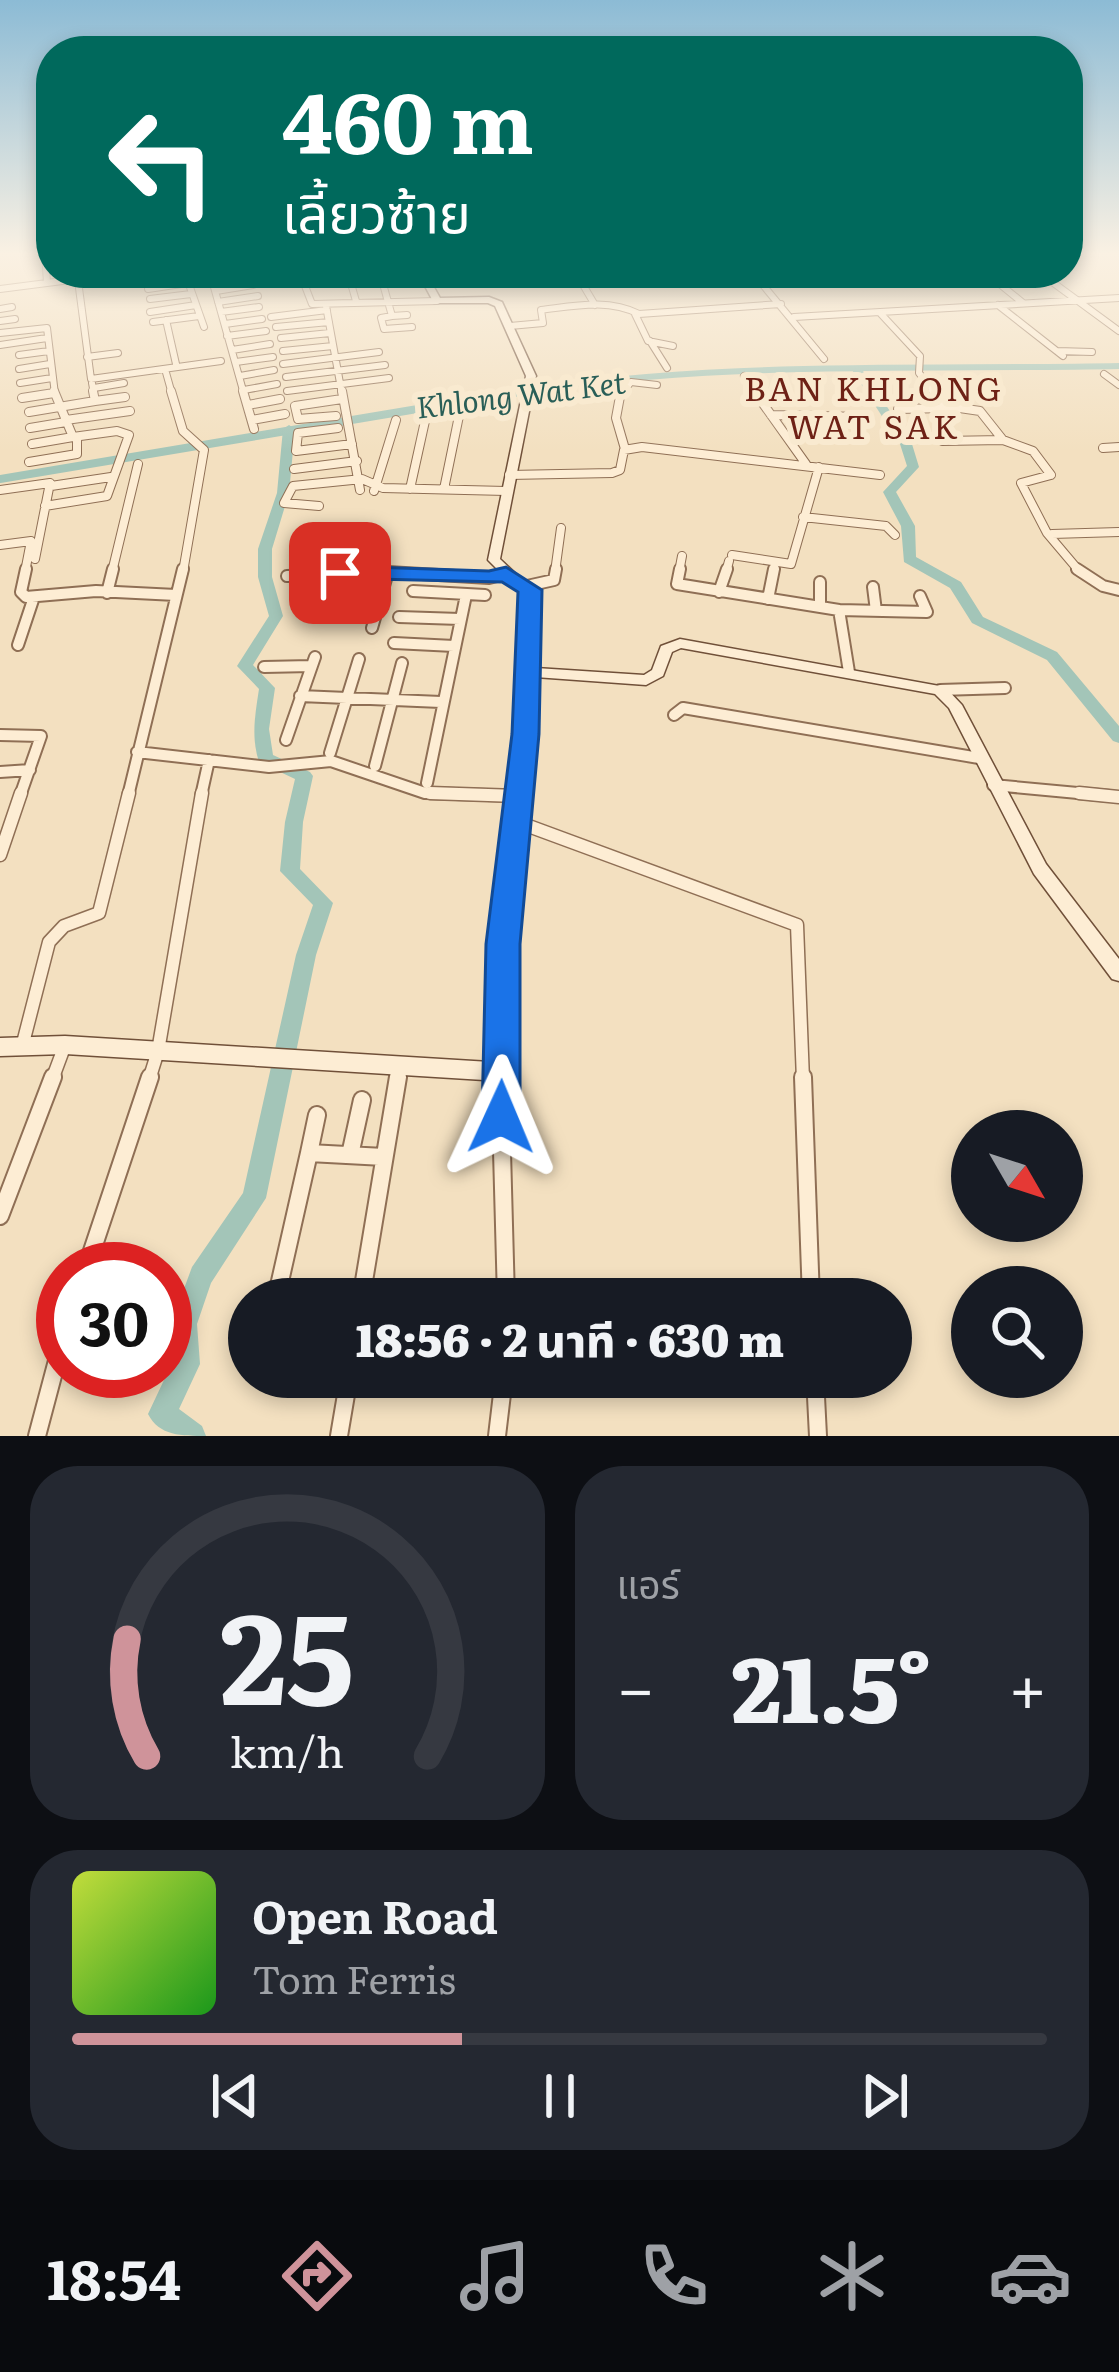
<!DOCTYPE html>
<html lang="th">
<meta charset="utf-8">
<style>
body{margin:0;font-family:Literata,"Noto Sans Thai",serif;background:#242831;color:#f1f3f6;height:100vh;display:flex;flex-direction:column;font-size:45px;white-space:nowrap}
*{box-sizing:border-box;margin:0}
p{font-size:39px;color:#9ea1a6}
.icon{flex:none;width:66px;height:66px;fill:none;stroke:currentColor;stroke-width:2;stroke-linecap:round;stroke-linejoin:round}
.map{position:relative;height:1436px;overflow:hidden}
.panel{display:flex;flex-direction:column;gap:30px;padding:30px;background:#0d0f14;flex:1}
.panel>*{flex:none}
.banner{position:absolute;left:36px;top:36px;width:1047px;height:252px;border-radius:48px;box-shadow:0 6px 18px #0003;background:#00695c;color:#fff;overflow:hidden}
.needle{width:78px;rotate:129deg}
.fabs{position:absolute;left:951px;top:1110px;display:grid;gap:24px}
.fabs a{display:grid;place-items:center;width:132px;height:132px;border-radius:50%;background:#171b24;box-shadow:0 6px 18px #0003;font-size:60px}
.speed{position:absolute;left:36px;top:1242px;display:flex;gap:24px;font-size:60px;font-weight:700;text-align:center}
.speed>*{display:grid;place-content:center;width:156px;height:156px;border-radius:50%;background:#171b24;box-shadow:0 6px 18px #0003;line-height:1}
.speed .limit{border:18px solid #d22;background:#fff;color:#111}
.pin{position:absolute;display:grid;place-items:center;width:102px;height:102px;color:#fff;margin:-51px;border-radius:24px;box-shadow:0 6px 18px #0006}
.me{position:absolute;width:132px;margin:-66px;rotate:1deg;stroke-linejoin:round;filter:drop-shadow(0 0 9px #0008)}
.turn{display:flex;align-items:center;gap:42px;height:252px;padding:0 48px;font-size:54px}
.turn .icon{width:156px;height:156px;stroke-width:2.5}
.turn b{display:block;font-size:84px;line-height:102px}
.big{font-size:90px;font-weight:800;line-height:1.1}
.panel .card{flex:1;display:flex;flex-direction:column;justify-content:center;gap:18px;min-width:0;padding:0 42px;border-radius:48px;background:#242831}
.panel .dial{align-items:center;gap:0}
.dial svg{height:312px;overflow:visible;fill:none;stroke:#363941;stroke-width:7;stroke-linecap:round;text-anchor:middle}
.dial text{fill:#f1f3f6;stroke:none}
.song{display:flex;align-items:center;gap:36px}
.cover{width:144px;height:144px;border-radius:18px;background:linear-gradient(135deg,hsl(70 70% 55%),hsl(120 70% 35%))}
.played{height:12px;border-radius:6px;background:linear-gradient(90deg,#cf939a 40%,#363941 40%)}
.keys{display:flex;justify-content:space-around;direction:ltr}
.heat{display:flex;justify-content:space-between;align-items:center;font-size:66px;direction:ltr}
.panel .tiles{flex:1;display:grid;gap:30px;grid-template-columns:1fr 1fr}
.card:last-child{grid-column:span 2}
.trip{position:absolute;left:228px;top:1278px;width:684px;height:120px;border-radius:60px;background:#171b24;box-shadow:0 6px 18px #0003;font-weight:800;line-height:120px;text-align:center}
.tab-bar{display:flex;height:192px;justify-content:space-around;align-items:center;background:#090b0e;color:#9ea1a6}
.tab-bar .icon{width:84px;height:84px}
.tab-bar .selected{color:#cf939a}
.tab-bar b{font-size:54px;color:#f1f3f6}
.map>svg:first-child{display:block}
.lines{fill:none;stroke-linecap:round;stroke-linejoin:round}
.canal-far1{stroke:#a3c5b8;stroke-width:6}
.canal{stroke:#a3c5b8;stroke-width:8}
.river{fill:#a3c5b8;fill-rule:evenodd}
.street-far4-casing{stroke:#8f6f55;stroke-width:8}
.street-far3-casing{stroke:#8f6f55;stroke-width:10}
.street-far2-casing{stroke:#8f6f55;stroke-width:14}
.street-far1-casing{stroke:#8f6f55;stroke-width:15}
.street-casing{stroke:#8f6f55;stroke-width:20}
.secondary-casing{stroke:#705039;stroke-width:3}
.street-far4{stroke:#fdedd4;stroke-width:6}
.street-far3{stroke:#fdedd4;stroke-width:8}
.street-far2{stroke:#fdedd4;stroke-width:10}
.street-far1{stroke:#fdedd4;stroke-width:12}
.street{stroke:#fdedd4;stroke-width:16}
.secondary{fill:#fdedd4;fill-rule:evenodd}
.route{fill:#1a73e8;stroke:#114b97;stroke-width:3}
.labels{text-anchor:middle;stroke-width:12;stroke-linejoin:round;paint-order:stroke}
.far-water-label{font-size:30px;font-style:italic;fill:#295e57;stroke:#f9ead0}
.far-quarter-label{font-size:33px;letter-spacing:3px;fill:#6e2116;stroke:#f9ead0}
</style>
<div class="map">
<svg width="1119" height="1436" viewBox="0 0 1119 1436">
<rect width="100%" height="100%" fill="#f3e0c0"/>
<g class="lines">
<path class="canal-far1" d="M 507,394 C 708,360 916,370 1119,366"/>
<path class="canal" d="M 0,479 L 525,391"/>
<path class="river" d="M 857,367 L 861,368 L 912,444 L 919,467 L 896,492 L 915,526 L 916,557 L 961,582 L 983,617 L 1057,652 L 1119,726 L 1119,743 L 1113,741 L 1047,660 L 972,623 L 950,588 L 904,562 L 901,526 L 883,492 L 907,466 L 900,444 L 852,370 Z
M 289,425 L 295,429 L 289,493 L 272,549 L 272,577 L 283,616 L 253,665 L 275,688 L 269,729 L 273,755 L 310,772 L 313,776 L 303,822 L 300,869 L 333,903 L 316,955 L 266,1198 L 211,1283 L 197,1324 L 200,1364 L 179,1409 L 202,1426 L 206,1436 C 182,1436 159,1436 148,1414 L 172,1363 L 171,1324 L 192,1267 L 243,1193 L 296,955 L 313,905 L 280,871 L 285,822 L 295,779 L 259,762 C 251,737 255,715 259,689 L 237,666 L 269,616 L 258,577 L 258,549 L 277,493 L 283,429 Z"/>
<defs>
<path id="street-far4" d="M 45,251 L 47,283
M 77,273 L 91,379 L 221,361
M 185,273 L 204,327
M 210,273 L 244,394
M 300,273 L 312,304 L 437,301
M 348,273 L 356,301
M 576,273 L 595,305
M 623,273 L 629,282
M 651,273 L 656,280
M 680,273 L 683,278
M 753,273 L 824,359
M 954,273 L 960,278
M 986,273 L 1022,302
M 1040,273 L 1119,331
M 145,278 L 187,273
M 212,280 L 253,275
M 383,284 L 392,316 L 407,315
M 0,289 L 78,279
M 148,289 L 188,283
M 216,291 L 253,285
M 150,299 L 191,294
M 218,302 L 258,296
M 998,305 L 1063,356
M 326,306 L 342,394
M 0,309 L 12,307
M 150,312 L 196,305
M 221,312 L 259,307
M 635,314 L 648,341 L 673,346
M 881,314 L 920,356 L 919,373 L 936,394
M 392,316 L 381,318 L 384,329 L 412,327
M 271,317 L 327,310
M 794,317 L 1119,298
M 166,320 L 176,364
M 0,321 L 15,319
M 153,322 L 199,316
M 225,324 L 262,319
M 510,326 L 543,323 L 541,310 C 574,306 608,298 639,314 L 781,304
M 276,327 L 329,322
M 0,333 L 47,328 L 55,394
M 227,336 L 266,331
M 281,338 L 330,333
M 650,341 L 667,368
M 0,345 L 47,338
M 232,350 L 270,344
M 283,351 L 333,346
M 1057,351 L 1092,352
M 19,355 L 49,351
M 87,357 L 118,353
M 236,362 L 273,357
M 283,364 L 379,352
M 19,369 L 50,364
M 165,369 L 172,394
M 1104,374 L 1119,385
M 240,376 L 274,370
M 744,376 L 756,394
M 286,377 L 385,365
M 20,383 L 52,378
M 92,383 L 94,394
M 94,388 L 124,383
M 244,390 L 277,384
M 287,391 L 389,378
M 49,394 L 54,393
M 621,394 L 631,382 L 657,385"/>
<path id="street-far3" d="M 171,391 L 183,431 L 204,450 L 183,572
M 243,391 L 254,429
M 342,391 L 360,490
M 621,391 L 616,418 L 625,449
M 754,391 L 806,464
M 933,391 L 946,406 L 980,411 L 1003,440 L 1033,451 L 1051,475 L 1021,483 L 1047,533 L 1080,572
M 22,398 L 54,393
M 95,401 L 125,397
M 248,405 L 280,399
M 898,409 L 948,408
M 29,412 L 95,401 L 93,391
M 771,415 L 863,417
M 336,416 L 298,419 L 295,406 L 342,399
M 66,420 L 130,411
M 252,420 L 285,414
M 30,428 L 66,422
M 338,428 L 298,433 L 296,451 L 352,444
M 942,441 L 1003,440
M 32,444 L 73,437
M 1103,448 L 1119,447
M 29,462 L 77,454 L 77,437
M 294,469 L 357,461
M 509,475 L 612,473 L 620,470 L 624,450 L 642,447 L 880,475
M 51,486 L 111,477
M 410,489 L 427,412 L 452,406 L 460,411 L 444,489
M 0,490 L 50,483 L 35,559
M 374,491 L 396,420
M 45,506 L 107,496 L 129,435 L 117,431 L 73,437 L 54,391
M 319,506 L 284,503 L 293,486 L 362,479 L 383,488 L 506,491
M 803,517 L 886,526 L 895,535
M 1052,534 L 1119,532
M 0,545 L 31,541 L 25,572
M 732,555 L 791,564 L 819,467
M 112,572 L 138,464
M 555,572 L 561,528
M 679,572 L 682,556
M 726,572 L 729,561"/>
<path id="street-far2" d="M 26,569 L 21,592 L 26,597 L 96,591 L 176,595
M 680,569 L 677,584 L 839,610
M 1077,569 L 1103,586 L 1119,590
M 287,576 L 388,572 L 489,578 L 505,574
M 820,582 L 820,607
M 527,586 L 554,580 L 556,569
M 873,587 L 876,611
M 413,591 L 485,595
M 719,592 L 727,569
M 107,593 L 113,569
M 768,599 L 774,569
M 399,617 L 460,619
M 372,628 L 388,572
M 394,643 L 454,646
M 18,645 L 34,597
M 264,667 L 311,666
M 849,672 L 839,610 L 927,612 L 920,596
M 940,690 L 1005,688
M 300,696 L 441,702
M 674,715 L 683,708 L 979,758
M 0,735 L 41,736 L 20,796
M 286,740 L 315,657
M 137,752 L 269,767 L 331,761 L 425,793 L 519,796
M 330,753 L 359,659
M 375,766 L 402,663
M 0,772 L 30,770
M 427,783 L 466,595
M 993,785 L 1110,796
M 128,796 L 183,569
M 201,796 L 209,760"/>
<path id="street-far1" d="M 430,793 L 519,796
M 1079,793 L 1119,797
M 515,821 L 797,925 L 803,1080
M 0,855 L 21,793
M 23,1043 L 49,942 L 64,926 L 99,913 L 129,793
M 500,1072 L 500,1080
M 52,1080 L 65,1045
M 149,1080 L 158,1051 L 202,793
M 398,1080 L 400,1067"/>
<path id="street" d="M 500,1077 L 506,1299
M 803,1077 L 811,1299
M 309,1153 L 317,1115
M 350,1155 L 362,1100
M 0,1216 L 53,1077
M 86,1269 L 150,1077
M 276,1299 L 309,1153 L 384,1157
M 361,1299 L 398,1077
M 815,1377 L 818,1436
M 37,1436 L 63,1338
M 339,1436 L 349,1377
M 497,1436 L 504,1377"/>
<path id="secondary" d="M 418,273 L 426,273 L 440,298 L 489,297 L 502,302 L 536,376 L 500,559 L 538,595 L 536,668 L 644,675 L 652,670 L 661,646 L 680,639 L 945,687 L 962,705 L 1046,864 L 1119,959 L 1119,981 L 1112,979 L 1034,874 L 949,708 L 935,694 L 681,648 L 672,652 L 663,676 L 646,685 L 535,677 L 534,734 L 513,924 L 510,1072 L 507,1079 L 500,1081 L 65,1054 L 0,1056 L 0,1038 L 65,1036 L 490,1062 L 495,924 L 518,734 L 524,596 L 488,560 L 526,376 L 495,306 L 488,303 L 434,303 Z"/>
</defs>
<use href="#street-far4" class="street-far4-casing"/>
<use href="#street-far3" class="street-far3-casing"/>
<use href="#street-far2" class="street-far2-casing"/>
<use href="#street-far1" class="street-far1-casing"/>
<use href="#street" class="street-casing"/>
<use href="#secondary" class="secondary-casing"/>
<use href="#street-far4" class="street-far4"/>
<use href="#street-far3" class="street-far3"/>
<use href="#street-far2" class="street-far2"/>
<use href="#street-far1" class="street-far1"/>
<use href="#street" class="street"/>
<use href="#secondary" class="secondary"/>
</g>
<linearGradient id="sky" x2="0" y2="1"><stop stop-color="#8cbbd5"/><stop offset="0.56" stop-color="#faf1e3"/><stop offset="1" stop-color="#faf1e3" stop-opacity="0"/></linearGradient>
<rect width="1119" height="452" fill="url(#sky)"/>
<path class="route" d="M 340,566 L 489,571 L 506,567 L 542,590 L 539,734 L 520,944 L 520,1117 L 514,1130 L 501,1135 L 488,1130 L 482,1117 L 486,944 L 512,734 L 518,592 L 502,582 L 331,578 L 331,568 Z"/>
<g class="labels">
<g class="far-water-label">
<text transform="translate(521 396) rotate(-7)" y="10">Khlong Wat Ket</text>
</g>
<g class="far-quarter-label">
<text x="874" y="401">BAN KHLONG<tspan x="874" dy="38">WAT SAK</tspan></text>
</g>
</g>
</svg>
<div class="fabs">
<a><svg class="needle" viewBox="-14 -14 28 28"><path d="M0-13l5 13h-10z" fill="#e53935"/><path d="M0 13l5-13h-10z" fill="#9ea1a6"/></svg></a>
<a><svg class="icon" aria-label="search" viewBox="0 0 24 24"><circle cx="10" cy="10" r="6"/><path d="M15 15l6 6"/></svg></a>
</div>
<div class="speed"><div class="limit">30</div></div>
<div class="pin" style="left:340px;top:573px;background:#d93025"><svg class="icon" aria-label="arrive" viewBox="0 0 24 24"><path d="M6 21V4h12l-3 4 3 4H6"/></svg></div>
<svg class="me" style="left:501px;top:1117px" viewBox="-20 -20 40 40"><path d="M0-17L14 15 0 8-14 15z" fill="#1a73e8" stroke="#fff" stroke-width="4"/></svg>
<div class="trip">18:56 · 2 นาที · 630 m</div>
<div class="banner">
<div class="turn"><svg class="icon" aria-label="left" viewBox="0 0 24 24"><path d="M17 20v-9H6M10 6l-5 5 5 5"/></svg><div><b>460 m</b>เลี้ยวซ้าย</div></div>
</div>
</div>
<section class="panel">
<div class="tiles">
<div class="card dial"><svg viewBox="0 0 100 80">
<path d="M14 69A42 42 0 1 1 86 69"/>
<path d="M14 69A42 42 0 0 1 9 39" stroke="#cf939a"/>
<text x="50" y="56" font-size="32" font-weight="700">25</text>
<text x="50" y="72" font-size="11">km/h</text>
</svg></div>
<div class="card"><p>แอร์</p>
<div class="heat"><a>−</a><b class="big">21.5°</b><a>+</a></div>
</div>
<div class="card">
<div class="song"><i class="cover"></i><div><b>Open Road</b><p>Tom Ferris</p></div></div>
<div class="played"></div>
<div class="keys"><svg class="icon" aria-label="previous" viewBox="0 0 24 24"><path d="M18 5L8 12l10 7zM5 5v14"/></svg><svg class="icon" aria-label="pause" viewBox="0 0 24 24"><path d="M8 5v14M16 5v14"/></svg><svg class="icon" aria-label="next" viewBox="0 0 24 24"><path d="M6 5l10 7-10 7zM19 5v14"/></svg></div>
</div>
</div>
</section>
<nav class="tab-bar">
<b>18:54</b>
<svg class="icon selected" aria-label="directions" viewBox="0 0 24 24"><path d="M12 3l9 9-9 9-9-9zM9 14v-3h6M13 9l2 2-2 2"/></svg>
<svg class="icon" aria-label="music" viewBox="0 0 24 24"><path d="M9 18V5l10-2v13"/><circle cx="6" cy="18" r="3"/><circle cx="16" cy="16" r="3"/></svg>
<svg class="icon" aria-label="phone" viewBox="0 0 24 24"><path d="M5 4h4l2 5-3 2q2 4 5 5l2-3 5 2v4C11 20 4 13 5 4z"/></svg>
<svg class="icon" aria-label="climate" viewBox="0 0 24 24"><path d="M12 3v18M4 7l16 10M4 17L20 7"/></svg>
<svg class="icon" aria-label="car" viewBox="0 0 24 24"><path d="M5 17H2v-5l4-1 3-4h7l3 4 3 1v5h-3M9 17h6M6 11h13"/><circle cx="7" cy="17" r="2"/><circle cx="17" cy="17" r="2"/></svg>
</nav>
